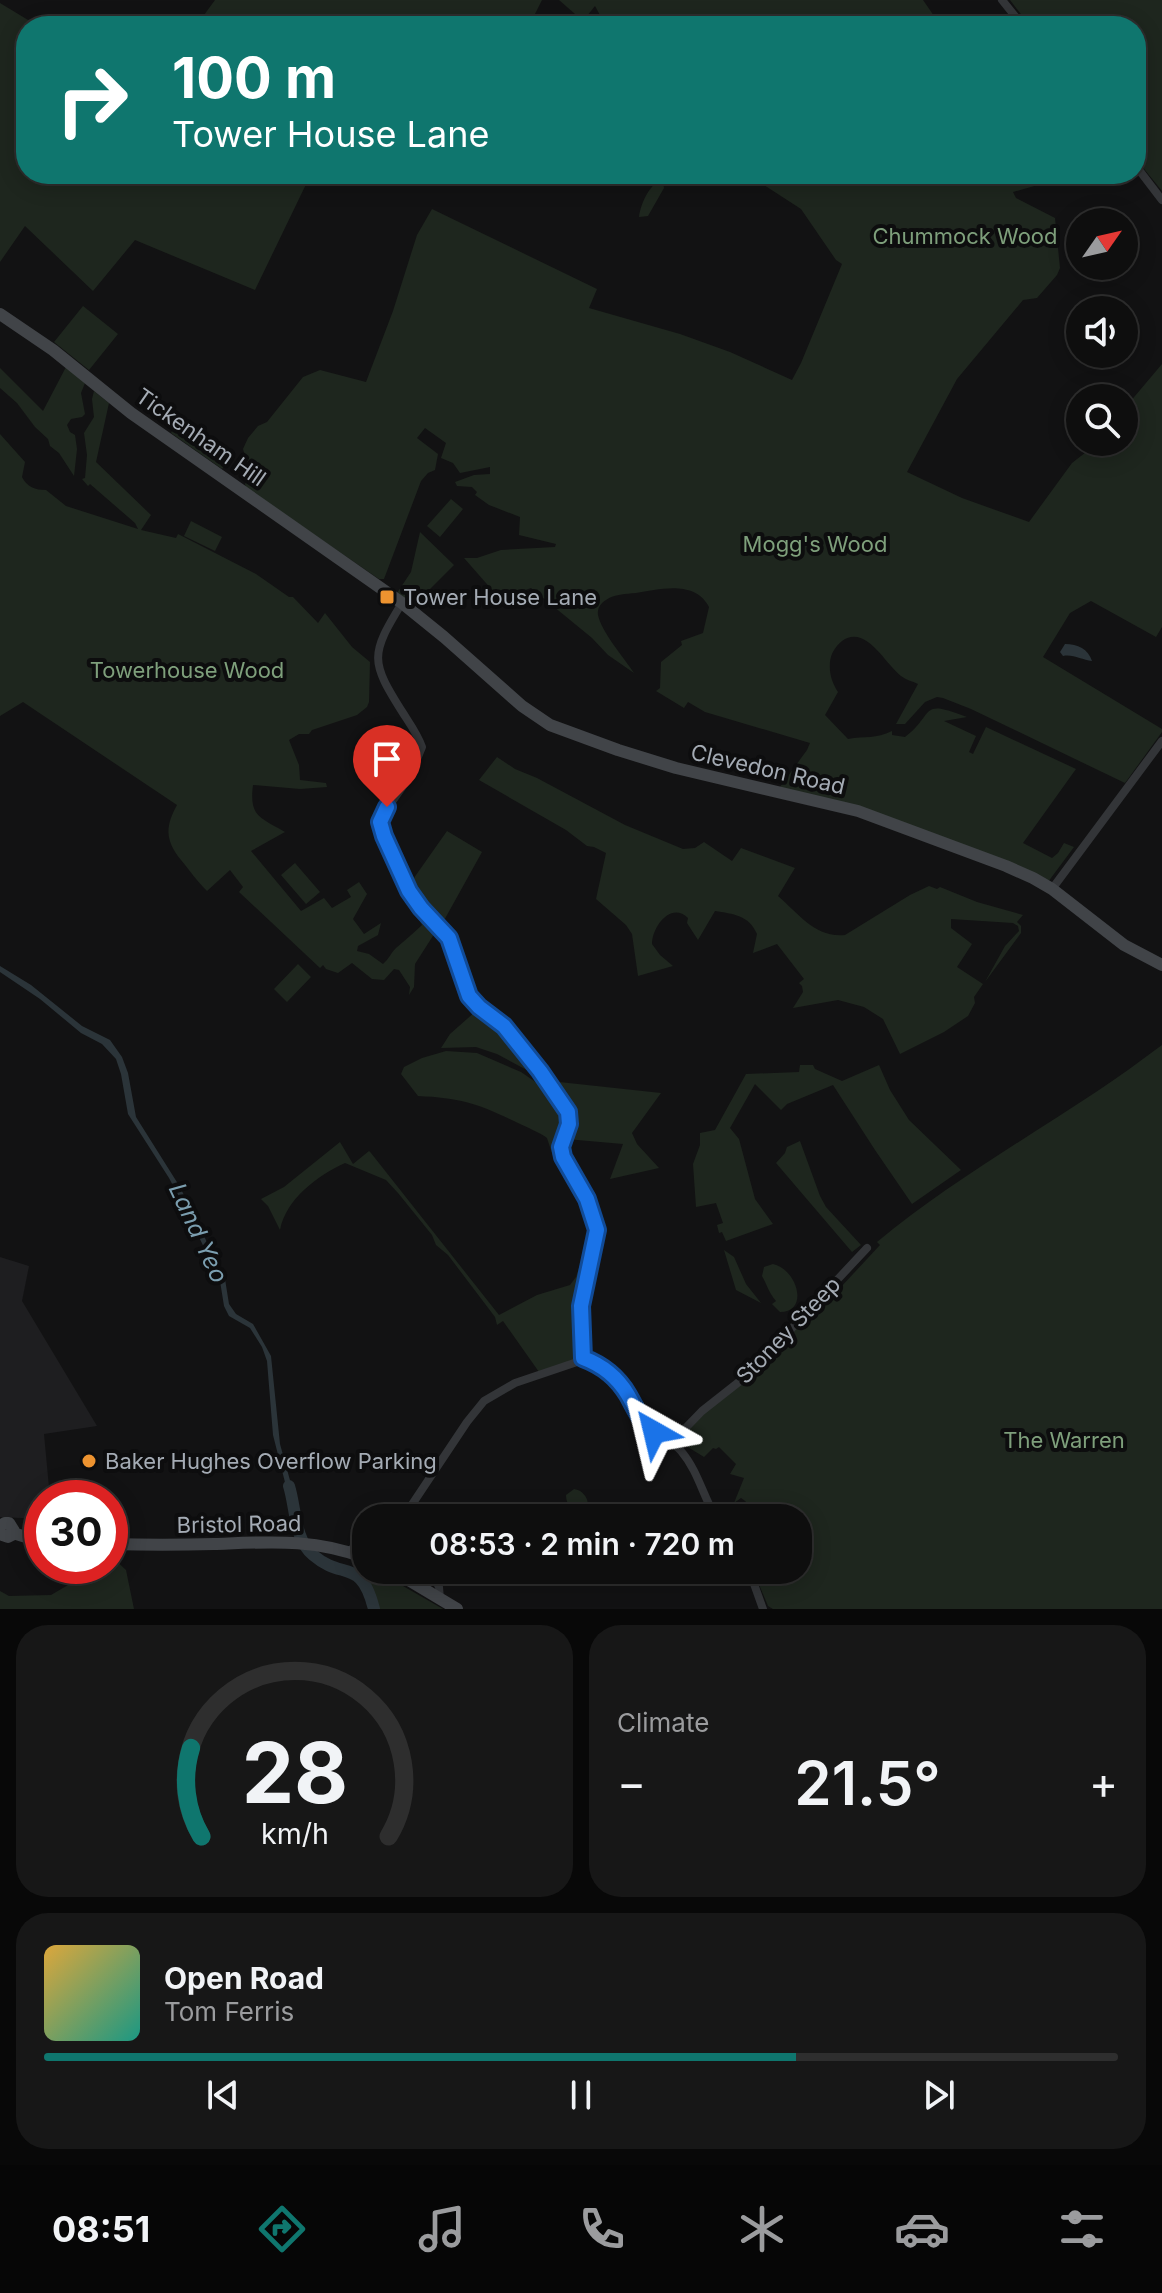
<!DOCTYPE html>
<meta charset="utf-8">
<style>
body{margin:0;font-family:Inter,sans-serif;background:#171717;color:#f1f3f6;height:100vh;display:flex;flex-direction:column;font-size:30px;white-space:nowrap}
*{box-sizing:border-box;margin:0}
p{font-size:26px;color:#9b9c9e}
.icon{flex:none;width:44px;height:44px;fill:none;stroke:currentColor;stroke-width:2;stroke-linecap:round;stroke-linejoin:round}
.map{position:relative;height:1609px;overflow:hidden}
.side{display:flex;flex-direction:column;gap:16px;padding:16px;background:#080808;flex:1}
.side>*{flex:none}
.guide{position:absolute;left:16px;top:16px;width:1130px;height:168px;border-radius:32px;box-shadow:0 4px 20px #0003,0 0 0 2px #2e2e2e;background:#0f766e;color:#fff;overflow:hidden}
.needle{width:52px;rotate:56deg}
.tools{position:absolute;left:1066px;top:208px;display:grid;gap:16px}
.tools a{display:grid;place-items:center;width:72px;height:72px;border-radius:50%;background:#0e0e0e;box-shadow:0 4px 20px #0003,0 0 0 2px #2e2e2e;font-size:40px}
.speed{position:absolute;left:24px;top:1480px;display:flex;gap:16px;font-size:40px;font-weight:700;text-align:center}
.speed>*{display:grid;place-content:center;width:104px;height:104px;border-radius:50%;background:#0e0e0e;box-shadow:0 4px 20px #0003,0 0 0 2px #2e2e2e;line-height:1}
.speed .limit{border:12px solid #d22;background:#fff;color:#111}
.pin{position:absolute;display:grid;place-items:center;width:68px;height:68px;color:#fff;margin:-82px -34px;border-radius:50% 50% 50% 0;rotate:-45deg;box-shadow:0 0 8px #0007}
.pin .icon{rotate:45deg}
.me{position:absolute;width:88px;margin:-44px;rotate:323deg;stroke-linejoin:round;filter:drop-shadow(0 0 6px #0008)}
.turn{display:flex;align-items:center;gap:28px;height:168px;padding:0 24px;font-size:36px}
.turn .icon{width:104px;height:104px;stroke-width:2.5}
.turn b{display:block;font-size:56px;line-height:68px}
.big{font-size:60px;font-weight:600;line-height:1.1}
.side .card{flex:1;display:flex;flex-direction:column;justify-content:center;gap:12px;min-width:0;padding:0 28px;border-radius:32px;background:#171717}
.side .dial{align-items:center;gap:0}
.dial svg{height:208px;overflow:visible;fill:none;stroke:#2e2e2e;stroke-width:7;stroke-linecap:round;text-anchor:middle}
.dial text{fill:#f1f3f6;stroke:none}
.song{display:flex;align-items:center;gap:24px}
.cover{width:96px;height:96px;border-radius:12px;background:linear-gradient(135deg,hsl(40 70% 55%),hsl(170 70% 35%))}
.played{height:8px;border-radius:4px;background:linear-gradient(90deg,#0f766e 70%,#2e2e2e 70%)}
.keys{display:flex;justify-content:space-around;direction:ltr}
.heat{display:flex;justify-content:space-between;align-items:center;font-size:44px;direction:ltr}
.side .tiles{flex:1;display:grid;gap:16px;grid-template-columns:1fr 1fr}
.card:last-child{grid-column:span 2}
.trip{position:absolute;left:352px;top:1504px;width:460px;height:80px;border-radius:32px;background:#0e0e0e;box-shadow:0 4px 20px #0003,0 0 0 2px #2e2e2e;font-weight:600;line-height:80px;text-align:center}
.tab-bar{display:flex;height:128px;justify-content:space-around;align-items:center;background:#060606;color:#9b9c9e}
.tab-bar .icon{width:56px;height:56px}
.tab-bar .selected{color:#0f766e}
.tab-bar b{font-size:36px;color:#f1f3f6}
.map>svg:first-child{display:block}
.built{fill:#1e1e20}
.green{fill:#1e261e}
.water{fill:#2b3439}
.lines{fill:none;stroke-linecap:round;stroke-linejoin:round}
.river{stroke:#2b3439;stroke-width:12}
.minor{stroke:#333538;stroke-width:8}
.secondary{stroke:#414448;stroke-width:12}
.route-casing{stroke:#114b97;stroke-width:20}
.route{stroke:#1a73e8;stroke-width:14}
.poi-dot{fill:#ed9330;stroke:#0d0d0e;stroke-width:3}
.labels{text-anchor:middle;stroke-width:8;stroke-linejoin:round;paint-order:stroke}
.park-label{font-size:22px;fill:#7e9f7b;stroke:#0d0d0e}
.street-label{font-size:22px;fill:#a4abb4;stroke:#0d0d0e}
.poi-label{font-size:22px;fill:#a4abb4;stroke:#0d0d0e;text-anchor:start}
.water-label{font-size:24px;font-style:italic;fill:#7b9eaf;stroke:#0d0d0e}
</style>
<div class="map">
<svg width="1162" height="1609" viewBox="0 0 1162 1609">
<rect width="100%" height="100%" fill="#121213"/>
<path class="built" d="M 0,1257 L 29,1266 L 22,1301 L 97,1426 L 44,1434 L 50,1498 L 42,1498 L 42,1519 L 0,1517 Z"/>
<path class="green" d="M 215,0 L 542,0 L 529,26 L 196,26 Z
M 559,0 L 923,0 L 941,26 L 606,26 L 595,6 L 583,21 Z
M 1010,0 L 1162,0 L 1162,191 L 1136,159 L 1136,26 L 1030,26 Z
M 0,3 L 38,26 L 26,26 L 26,174 L 311,174 L 255,290 L 135,240 L 93,291 L 25,226 L 0,262 Z
M 747,174 L 1076,174 L 1013,192 L 1016,198 L 1055,218 L 1060,268 L 1057,275 L 1037,298 L 1023,300 L 957,379 L 907,472 L 962,498 L 1029,522 L 1072,463 L 1099,442 L 1124,442 L 1124,409 L 1162,364 L 1162,627 L 1156,637 L 1091,601 L 1070,613 L 1043,657 L 1162,729 L 1162,732 L 1125,783 L 971,709 L 943,698 L 937,697 L 925,702 L 905,724 L 896,724 L 918,684 C 912,681 906,680 901,676 C 885,664 866,624 842,641 C 835,647 831,653 830,662 C 829,674 832,682 838,692 L 825,715 L 848,739 C 865,736 876,739 892,731 L 892,735 L 905,737 C 936,713 918,698 967,717 L 944,721 L 976,736 L 969,752 L 973,754 L 986,727 L 1076,769 L 1023,843 L 1052,858 L 1058,853 L 1064,843 L 1074,847 L 1048,882 L 780,787 L 807,750 L 810,743 L 705,712 L 688,702 L 684,708 L 656,691 L 660,688 L 661,662 L 682,645 L 681,641 L 703,633 L 709,607 C 695,580 660,589 636,593 C 626,594 614,594 606,600 C 601,603 597,608 598,615 C 601,631 624,658 634,673 L 608,655 L 592,638 L 531,588 L 500,599 L 464,558 L 477,558 L 501,550 L 555,547 L 556,544 L 519,535 L 520,517 L 489,505 L 475,495 L 477,492 L 472,487 L 457,486 L 455,482 L 474,475 L 490,474 L 490,467 L 460,473 L 453,463 L 441,458 L 446,443 L 425,428 L 417,438 L 438,454 L 435,470 L 428,473 L 421,481 L 384,579 L 379,579 L 246,488 L 245,484 L 250,472 L 243,449 L 248,438 L 258,426 L 267,422 L 303,377 L 320,370 L 366,382 L 393,311 L 417,235 L 432,209 L 597,289 L 589,308 L 680,334 L 730,352 L 792,380 L 801,363 L 842,264 L 836,260 L 801,209 Z
M 662,179 L 664,188 L 648,216 L 639,217 C 641,203 649,185 662,179 Z
M 83,306 L 118,334 L 89,370 L 54,342 Z
M 66,367 L 85,383 L 81,393 L 85,414 L 82,417 L 71,419 L 67,425 L 70,432 L 75,435 L 77,449 L 74,476 L 59,453 L 50,446 L 48,439 L 35,427 L 17,403 L 0,388 L 0,368 L 43,411 Z
M 94,391 L 109,403 L 96,462 L 151,515 L 141,530 L 176,538 L 178,534 L 256,574 L 289,597 L 293,597 L 318,623 L 325,613 L 352,647 L 370,662 L 369,702 L 367,707 L 357,715 L 312,730 L 309,734 L 299,734 L 289,740 L 299,765 L 300,780 L 326,783 L 327,787 L 300,789 L 253,785 C 249,817 260,817 285,832 L 251,851 L 301,911 L 324,898 L 332,908 L 351,897 L 347,890 L 359,882 L 367,894 L 353,919 L 364,934 L 381,923 L 378,935 L 358,946 L 357,951 L 369,954 L 383,964 C 389,959 390,954 396,948 C 405,940 414,933 422,925 L 418,918 L 423,913 L 438,928 L 415,964 L 414,987 L 409,995 L 410,987 L 399,970 L 394,969 L 384,980 L 372,979 L 352,963 L 338,973 L 326,969 L 323,965 L 320,968 L 239,892 L 243,887 L 230,870 L 207,891 C 197,881 190,871 181,860 C 165,840 165,827 177,805 L 23,702 L 0,716 L 0,434 L 25,462 L 22,477 C 27,487 35,490 46,490 L 66,506 L 138,529 L 135,523 L 90,484 L 88,486 L 82,479 L 85,478 L 87,455 L 84,433 L 94,417 L 92,399 Z
M 180,422 L 184,422 L 230,457 L 222,469 L 171,433 L 175,425 Z
M 451,499 L 463,509 L 440,537 L 427,526 Z
M 191,521 L 222,537 L 215,551 L 184,536 Z
M 420,532 L 454,565 L 414,605 L 397,593 L 411,572 Z
M 497,757 L 515,769 L 537,778 L 625,825 L 683,849 L 695,848 L 704,842 L 732,861 L 741,848 L 795,868 L 778,896 C 799,914 815,938 845,935 L 910,895 L 929,886 L 937,889 L 940,887 L 977,902 L 1023,915 L 1017,922 L 1021,926 L 1021,933 L 985,982 L 1005,946 L 1019,931 L 1018,926 L 1013,923 L 951,919 L 951,928 L 972,944 L 957,967 L 983,984 L 974,997 L 975,1003 L 968,1016 L 944,1032 L 900,1054 L 883,1019 L 864,1007 L 838,1000 L 793,1008 L 803,992 L 802,986 L 799,983 L 804,979 L 777,944 L 753,953 L 757,934 C 749,915 733,914 715,911 L 698,940 L 687,923 L 688,918 C 671,901 652,927 652,944 L 660,955 L 673,966 L 638,976 L 632,934 L 626,925 L 596,899 L 606,853 L 594,847 L 587,846 L 566,830 L 479,780 Z
M 447,831 L 482,852 L 442,924 L 426,907 L 409,885 Z
M 295,863 L 320,892 L 306,904 L 281,875 Z
M 298,964 L 311,977 L 287,1002 L 274,989 Z
M 476,1011 L 499,1026 L 538,1076 L 497,1054 L 476,1047 L 441,1048 L 450,1034 Z
M 1162,1045 L 1162,1609 L 773,1609 L 768,1606 L 753,1570 L 798,1570 L 798,1518 L 751,1518 C 753,1510 748,1502 741,1498 L 734,1503 L 744,1478 L 730,1474 L 736,1464 L 719,1447 L 716,1449 L 713,1448 L 704,1457 L 678,1441 L 693,1422 L 824,1300 L 827,1302 L 880,1245 L 877,1242 C 946,1185 1022,1141 1096,1092 C 1119,1077 1140,1061 1162,1045 Z
M 446,1051 L 477,1053 L 521,1072 L 550,1092 L 565,1115 L 565,1124 L 558,1143 L 558,1155 L 589,1209 L 594,1236 L 581,1286 L 582,1357 L 539,1372 L 503,1321 L 497,1325 L 495,1317 L 448,1255 L 436,1245 L 432,1235 L 398,1193 L 386,1180 L 345,1163 C 317,1176 286,1199 280,1230 L 268,1206 L 261,1199 L 284,1187 L 340,1142 L 353,1164 L 369,1151 L 371,1153 L 499,1315 L 537,1295 L 570,1285 L 576,1277 L 586,1246 L 588,1224 L 584,1208 L 554,1159 L 547,1138 C 539,1132 528,1128 518,1123 C 479,1104 462,1098 418,1096 L 401,1074 L 404,1067 L 422,1058 Z
M 800,1065 L 813,1065 L 815,1069 L 842,1081 L 879,1065 L 890,1090 L 909,1120 L 961,1170 L 912,1204 L 875,1150 L 833,1085 L 787,1104 L 781,1110 L 755,1084 L 730,1128 L 739,1139 L 755,1199 L 773,1224 L 726,1241 L 722,1232 L 719,1233 L 717,1225 L 723,1223 L 716,1203 L 696,1207 L 693,1164 L 700,1145 L 700,1133 L 715,1130 L 746,1074 L 799,1072 Z
M 550,1081 L 661,1093 L 632,1133 L 637,1144 L 659,1168 L 610,1179 L 623,1144 L 566,1139 C 577,1110 569,1103 550,1081 Z
M 800,1141 L 820,1196 L 826,1207 L 861,1245 L 852,1252 L 776,1163 L 785,1153 L 787,1147 Z
M 724,1250 L 734,1257 L 746,1284 L 761,1303 L 736,1290 Z
M 773,1264 C 797,1269 810,1312 780,1312 L 772,1304 L 776,1301 C 769,1293 767,1285 762,1276 L 764,1267 Z
M 574,1489 C 583,1490 589,1499 588,1507 L 584,1511 C 573,1511 566,1506 566,1495 Z
M 111,1556 L 126,1570 L 134,1609 L 0,1609 L 0,1591 L 9,1596 L 51,1595 L 97,1568 L 94,1566 L 110,1566 Z
M 357,1568 L 403,1586 L 443,1609 L 373,1609 L 364,1580 Z"/>
<path class="water" d="M 1065,644 C 1078,644 1088,649 1092,661 C 1082,660 1073,654 1063,656 L 1060,652 Z
M 0,966 L 31,985 L 82,1026 L 110,1040 L 122,1057 L 128,1073 L 136,1117 L 180,1187 L 225,1279 L 229,1304 L 236,1314 L 253,1324 L 271,1356 L 280,1444 L 296,1502 L 290,1502 L 273,1435 L 267,1361 L 262,1347 L 250,1328 L 229,1316 L 224,1306 L 220,1281 L 188,1214 L 169,1178 L 128,1114 L 121,1074 L 116,1059 L 102,1044 L 81,1033 L 40,999 L 0,972 Z"/>
<g class="lines">
<path class="river" d="M 289,1486 C 296,1508 294,1539 313,1555 C 343,1581 361,1557 374,1609"/>
<path class="minor" d="M 1002,0 L 1023,26
M 1136,166 L 1162,200
M 402,603 C 370,655 370,661 403,713 C 410,724 418,735 422,747 L 410,776 L 382,816 L 381,828 L 409,891 L 421,908 L 449,938 L 455,952 L 464,988 L 469,996 L 479,1007 L 504,1026 L 565,1107 C 576,1127 558,1135 562,1154 C 568,1181 597,1201 596,1233 C 596,1257 584,1281 581,1305 C 578,1322 582,1338 585,1354 L 583,1360 L 515,1383 L 484,1401 L 467,1422 L 403,1518
M 1052,889 L 1162,741
M 583,1358 C 621,1373 621,1392 642,1421 C 652,1435 670,1438 681,1451 C 698,1471 703,1496 716,1518
M 671,1443 L 702,1411 L 749,1374 L 867,1248
M 348,1551 L 366,1541
M 430,1570 L 439,1587 L 440,1599
M 749,1570 L 763,1609"/>
<path class="secondary" d="M 0,314 L 53,350 L 131,413 L 402,603 L 444,637 L 522,706 L 550,725 L 618,750 L 676,768 L 858,811 L 1006,866 L 1033,878 L 1052,889 L 1124,945 L 1162,965
M 0,1526 L 5,1523 L 9,1523 L 14,1531 L 12,1535 L 8,1537 L 0,1534
M 13,1533 L 42,1542
M 110,1544 C 145,1545 180,1545 214,1544 C 269,1542 314,1538 366,1558
M 392,1570 L 457,1609"/>
</g>
<g class="lines">
<defs>
<path id="route" d="M 387,807 L 380,822 L 384,836 L 409,891 L 421,908 L 449,938 L 469,996 L 479,1007 L 504,1026 L 540,1071 L 568,1112 L 569,1124 L 561,1147 L 563,1157 L 587,1199 L 597,1230 L 581,1306 L 583,1358 C 602,1365 618,1378 628,1395 C 636,1409 641,1422 654,1432"/>
</defs>
<use href="#route" class="route-casing"/>
<use href="#route" class="route"/>
</g>
<g class="poi-dot">
<rect x="379" y="589" width="16" height="16" rx="4"/>
<circle cx="89" cy="1461" r="8"/>
</g>
<g class="labels">
<g class="park-label">
<text x="965" y="244">Chummock Wood</text>
<text x="815" y="552">Mogg's Wood</text>
<text x="187" y="678">Towerhouse Wood</text>
<text x="1064" y="1448">The Warren</text>
</g>
<g class="street-label">
<text transform="translate(201 437) rotate(35)" y="8">Tickenham Hill</text>
<text transform="translate(768 769) rotate(13)" y="8">Clevedon Road</text>
<text transform="translate(788 1330) rotate(-46)" y="8">Stoney Steep</text>
<text transform="translate(239 1524) rotate(-1)" y="8">Bristol Road</text>
</g>
<g class="poi-label">
<text x="403" y="605">Tower House Lane</text>
<text x="105" y="1469">Baker Hughes Overflow Parking</text>
</g>
<g class="water-label">
<text transform="translate(198 1233) rotate(65)" y="8">Land Yeo</text>
</g>
</g>
</svg>
<div class="tools">
<a><svg class="needle" viewBox="-14 -14 28 28"><path d="M0-13l5 13h-10z" fill="#e53935"/><path d="M0 13l5-13h-10z" fill="#9b9c9e"/></svg></a>
<a><svg class="icon" aria-label="sound" viewBox="0 0 24 24"><path d="M4 9h4l5-4v14l-5-4H4zM17 9q2 3 0 6"/></svg></a>
<a><svg class="icon" aria-label="search" viewBox="0 0 24 24"><circle cx="10" cy="10" r="6"/><path d="M15 15l6 6"/></svg></a>
</div>
<div class="speed"><div class="limit">30</div></div>
<div class="pin" style="left:387px;top:807px;background:#d93025"><svg class="icon" aria-label="arrive" viewBox="0 0 24 24"><path d="M6 21V4h12l-3 4 3 4H6"/></svg></div>
<svg class="me" style="left:654px;top:1432px" viewBox="-20 -20 40 40"><path d="M0-17L14 15 0 8-14 15z" fill="#1a73e8" stroke="#fff" stroke-width="4"/></svg>
<div class="trip">08:53 · 2 min · 720 m</div>
<div class="guide">
<div class="turn"><svg class="icon" aria-label="right" viewBox="0 0 24 24"><path d="M7 20v-9h11M14 6l5 5-5 5"/></svg><div><b>100 m</b>Tower House Lane</div></div>
</div>
</div>
<section class="side">
<div class="tiles">
<div class="card dial"><svg viewBox="0 0 100 80">
<path d="M14 69A42 42 0 1 1 86 69"/>
<path d="M14 69A42 42 0 0 1 10 35" stroke="#0f766e"/>
<text x="50" y="56" font-size="32" font-weight="700">28</text>
<text x="50" y="72" font-size="11">km/h</text>
</svg></div>
<div class="card"><p>Climate</p>
<div class="heat"><a>−</a><b class="big">21.5°</b><a>+</a></div>
</div>
<div class="card">
<div class="song"><i class="cover"></i><div><b>Open Road</b><p>Tom Ferris</p></div></div>
<div class="played"></div>
<div class="keys"><svg class="icon" aria-label="previous" viewBox="0 0 24 24"><path d="M18 5L8 12l10 7zM5 5v14"/></svg><svg class="icon" aria-label="pause" viewBox="0 0 24 24"><path d="M8 5v14M16 5v14"/></svg><svg class="icon" aria-label="next" viewBox="0 0 24 24"><path d="M6 5l10 7-10 7zM19 5v14"/></svg></div>
</div>
</div>
</section>
<nav class="tab-bar">
<b>08:51</b>
<svg class="icon selected" aria-label="directions" viewBox="0 0 24 24"><path d="M12 3l9 9-9 9-9-9zM9 14v-3h6M13 9l2 2-2 2"/></svg>
<svg class="icon" aria-label="music" viewBox="0 0 24 24"><path d="M9 18V5l10-2v13"/><circle cx="6" cy="18" r="3"/><circle cx="16" cy="16" r="3"/></svg>
<svg class="icon" aria-label="phone" viewBox="0 0 24 24"><path d="M5 4h4l2 5-3 2q2 4 5 5l2-3 5 2v4C11 20 4 13 5 4z"/></svg>
<svg class="icon" aria-label="climate" viewBox="0 0 24 24"><path d="M12 3v18M4 7l16 10M4 17L20 7"/></svg>
<svg class="icon" aria-label="car" viewBox="0 0 24 24"><path d="M5 17H2v-5l4-1 3-4h7l3 4 3 1v5h-3M9 17h6M6 11h13"/><circle cx="7" cy="17" r="2"/><circle cx="17" cy="17" r="2"/></svg>
<svg class="icon" aria-label="filters" viewBox="0 0 24 24"><path d="M4 7h16M4 17h16"/><circle cx="9" cy="7" r="2"/><circle cx="15" cy="17" r="2"/></svg>
</nav>
